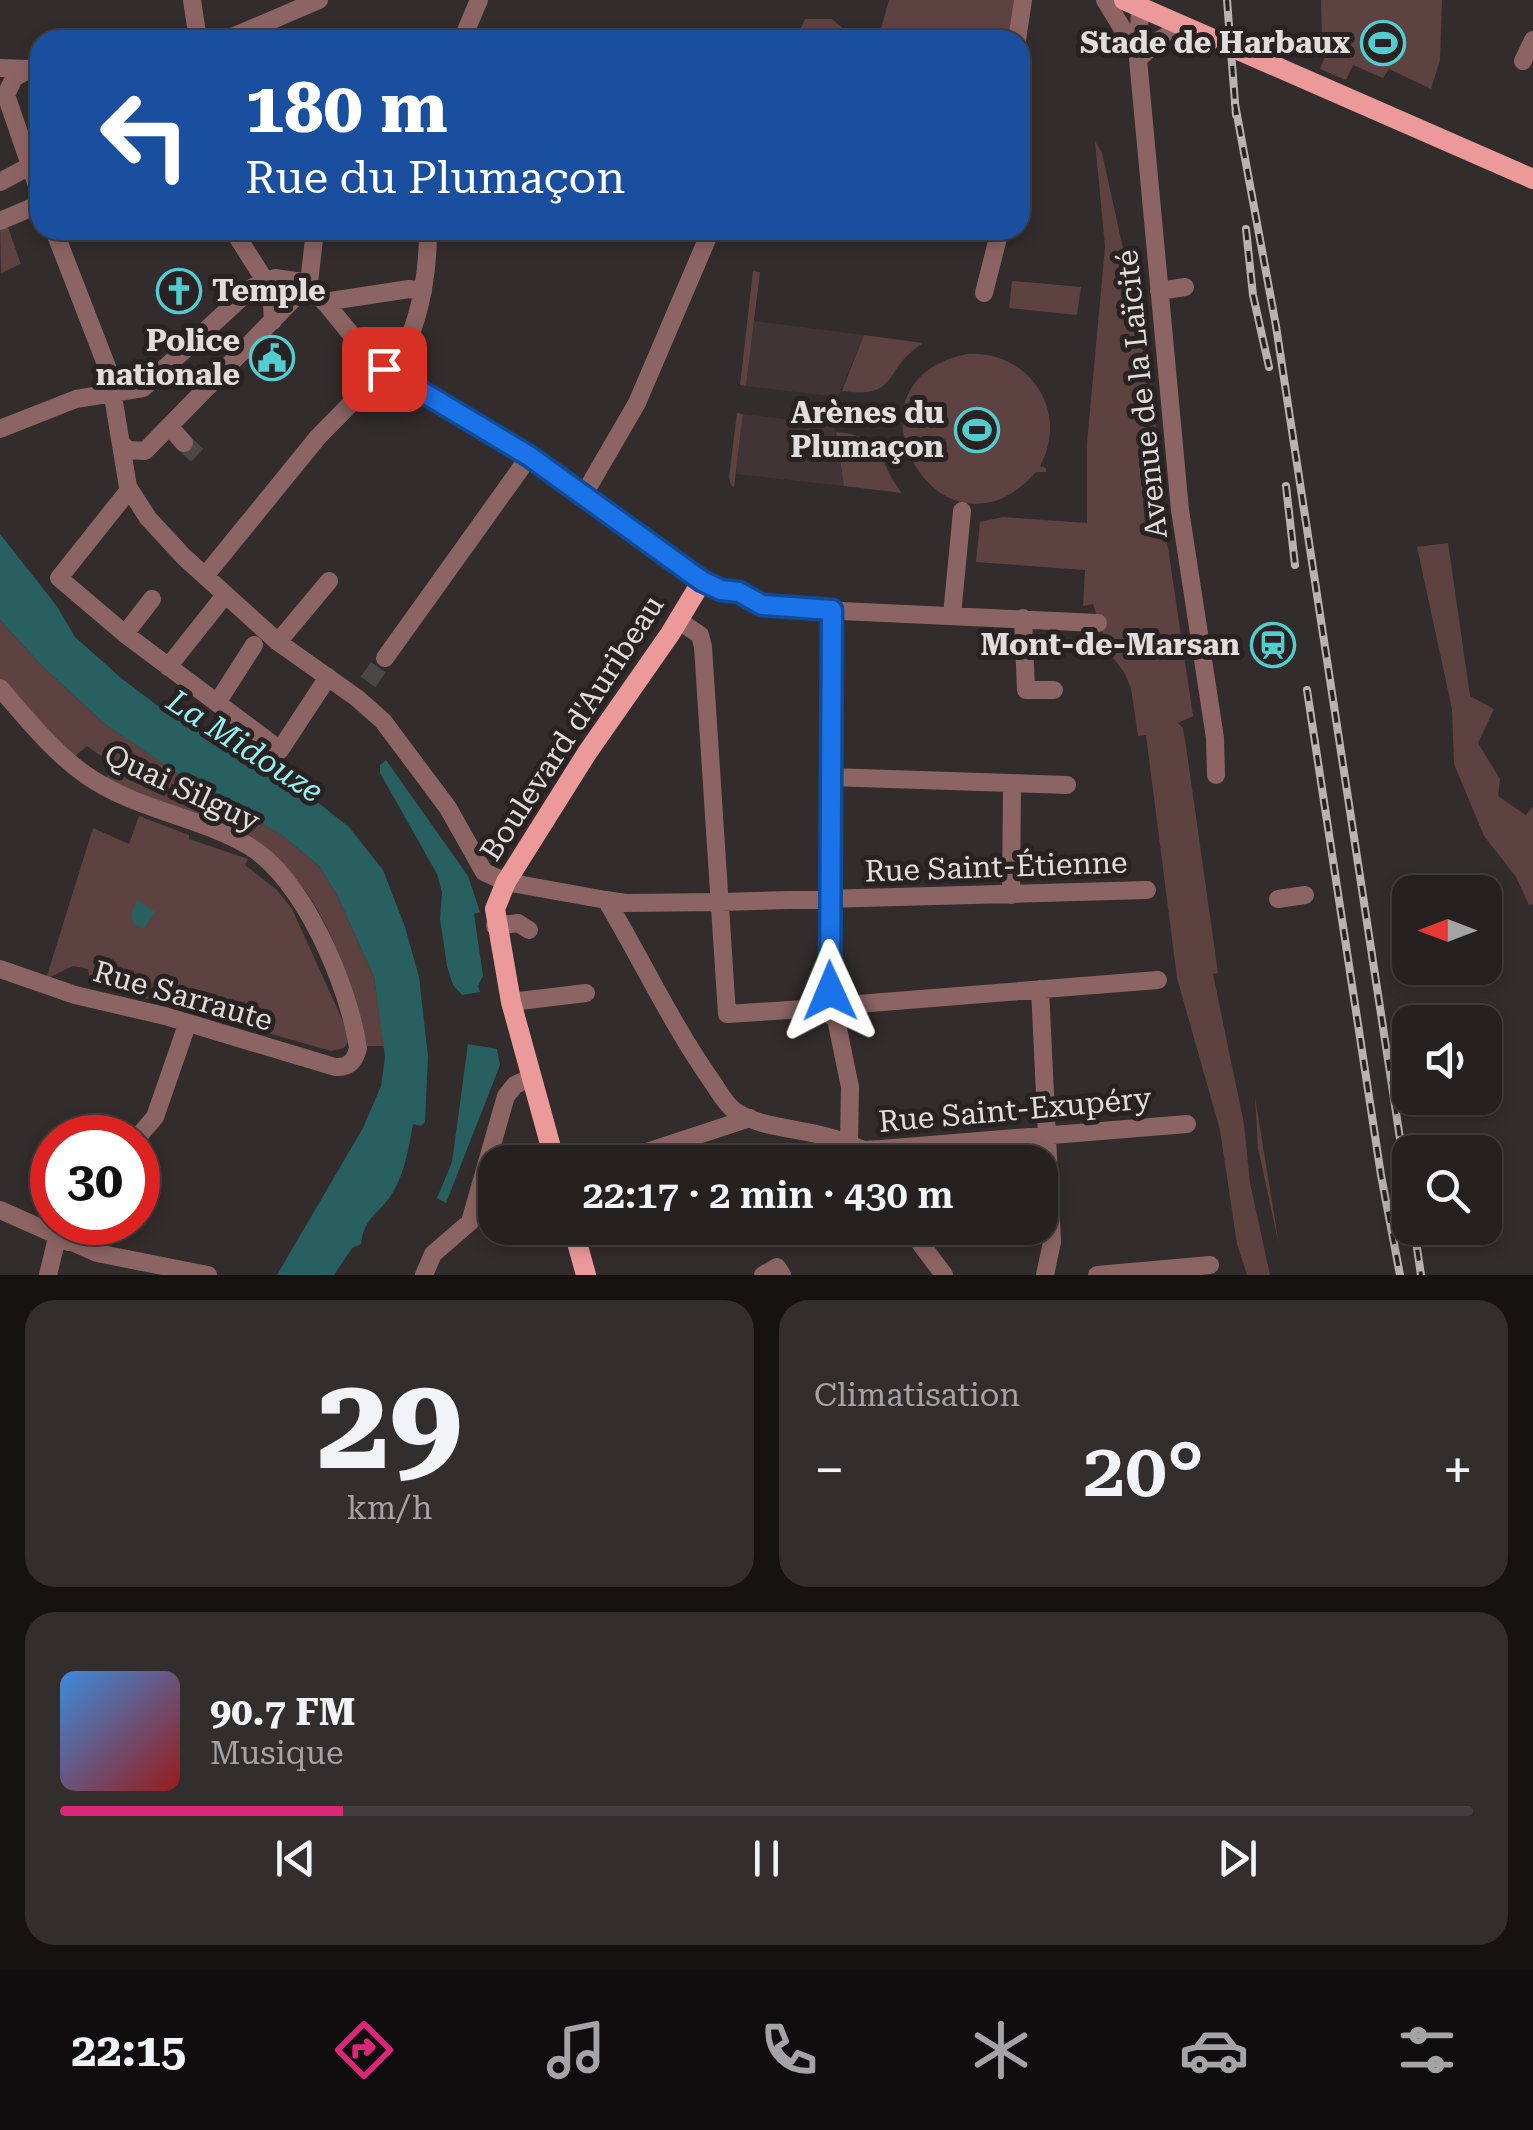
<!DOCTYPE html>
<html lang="fr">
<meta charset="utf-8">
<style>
body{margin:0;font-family:"Roboto Serif",serif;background:#322e2e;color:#f1f3f6;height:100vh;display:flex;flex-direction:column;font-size:38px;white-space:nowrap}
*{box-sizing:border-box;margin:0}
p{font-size:32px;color:#a4a3a5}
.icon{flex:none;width:55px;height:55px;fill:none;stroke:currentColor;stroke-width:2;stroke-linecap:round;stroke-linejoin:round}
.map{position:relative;height:1275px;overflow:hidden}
.sheet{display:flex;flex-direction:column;gap:25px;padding:25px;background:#151212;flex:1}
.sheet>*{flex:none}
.banner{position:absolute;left:30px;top:30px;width:1000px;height:210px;border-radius:30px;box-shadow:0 5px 15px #0003,0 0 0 2px #423e3f;background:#1a4fa0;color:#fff;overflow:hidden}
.needle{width:65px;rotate:270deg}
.fabs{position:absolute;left:1392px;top:875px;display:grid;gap:20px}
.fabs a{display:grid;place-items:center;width:110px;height:110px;border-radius:20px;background:#262121;box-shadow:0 5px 15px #0003,0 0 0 2px #423e3f;font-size:50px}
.speed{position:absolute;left:30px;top:1115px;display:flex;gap:20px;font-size:50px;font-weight:700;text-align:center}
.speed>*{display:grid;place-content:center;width:130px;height:130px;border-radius:50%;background:#262121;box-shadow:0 5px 15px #0003,0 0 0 2px #423e3f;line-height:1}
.speed .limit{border:15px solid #d22;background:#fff;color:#111}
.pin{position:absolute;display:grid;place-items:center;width:85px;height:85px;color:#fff;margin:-42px;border-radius:20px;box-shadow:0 5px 15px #0006}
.me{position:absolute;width:110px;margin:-55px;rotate:359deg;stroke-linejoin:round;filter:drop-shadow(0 0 8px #0008)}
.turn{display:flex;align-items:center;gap:35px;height:210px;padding:0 50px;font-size:45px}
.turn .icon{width:130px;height:130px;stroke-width:2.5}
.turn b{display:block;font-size:70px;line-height:85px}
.big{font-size:75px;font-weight:600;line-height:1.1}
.sheet .card{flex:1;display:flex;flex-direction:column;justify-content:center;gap:15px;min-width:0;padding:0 35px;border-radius:30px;background:#322e2e}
.sheet .dial{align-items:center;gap:0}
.dial b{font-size:130px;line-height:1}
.song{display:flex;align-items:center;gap:30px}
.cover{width:120px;height:120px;border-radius:15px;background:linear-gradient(135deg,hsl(210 70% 55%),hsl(0 70% 35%))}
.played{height:10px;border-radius:5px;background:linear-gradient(90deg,#db2777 20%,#423e3f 20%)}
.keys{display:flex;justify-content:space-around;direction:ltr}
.heat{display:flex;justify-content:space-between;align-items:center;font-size:55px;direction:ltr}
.sheet .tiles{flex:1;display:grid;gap:25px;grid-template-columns:1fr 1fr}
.card:last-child{grid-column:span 2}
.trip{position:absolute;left:478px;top:1145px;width:580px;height:100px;border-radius:30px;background:#262121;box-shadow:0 5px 15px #0003,0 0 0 2px #423e3f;font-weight:600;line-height:100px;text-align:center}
.menu{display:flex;height:160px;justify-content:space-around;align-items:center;background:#0f0d0d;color:#a4a3a5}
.menu .icon{width:70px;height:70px}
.menu .on{color:#db2777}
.menu b{font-size:45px;color:#f1f3f6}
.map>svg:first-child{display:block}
.built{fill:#413434}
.green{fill:#5e4141}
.water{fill:#285f60}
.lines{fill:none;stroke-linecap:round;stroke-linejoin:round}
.minor-tunnel{stroke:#4c4747;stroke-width:18;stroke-dasharray:18 9;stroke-linecap:butt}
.minor{stroke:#8d6464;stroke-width:18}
.major{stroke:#ec9999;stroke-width:20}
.rail-casing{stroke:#b8b3b3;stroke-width:8}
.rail{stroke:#282222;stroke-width:4;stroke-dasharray:11;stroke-linecap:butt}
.route-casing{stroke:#114b97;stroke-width:25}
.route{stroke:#1a73e8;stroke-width:18}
.labels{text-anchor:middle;stroke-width:10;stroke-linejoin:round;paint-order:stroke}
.poi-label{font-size:30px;font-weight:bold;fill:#e1dddd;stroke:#282222;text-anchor:end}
.street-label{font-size:30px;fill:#e1dddd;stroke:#282222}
.water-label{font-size:32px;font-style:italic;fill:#95f2f3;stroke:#282222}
</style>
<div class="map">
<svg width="1533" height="1275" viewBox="0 0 1533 1275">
<rect width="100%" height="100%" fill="#322c2c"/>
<path class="built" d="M 754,321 L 864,335 L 838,397 L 746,386 Z
M 743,414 L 834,425 L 844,486 L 736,474 Z"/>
<path class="green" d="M 889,0 L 1016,0 L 1008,40 L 878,40 Z
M 1321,0 L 1442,0 L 1440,60 L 1431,89 L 1389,69 L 1383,78 L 1353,65 L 1346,80 L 1320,69 L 1329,47 L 1322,39 Z
M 805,19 L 832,19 L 854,38 L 876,40 L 806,40 L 797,37 Z
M 1095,141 L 1102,153 L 1124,253 L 1141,252 L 1164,521 L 1193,716 L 1178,723 L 1183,728 L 1186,746 L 1218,973 L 1213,974 L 1244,1124 L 1250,1183 L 1270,1275 L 1247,1275 L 1237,1244 L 1220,1130 L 1177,978 L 1146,735 L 1138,736 L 1131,688 L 1124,672 L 1110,654 L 1093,604 L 1083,606 L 1085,570 L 976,562 L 980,522 L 1003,517 L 1087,523 L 1087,443 L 1105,247 Z
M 6,222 L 21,264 L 1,273 L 0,224 Z
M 753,271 L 760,272 L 746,386 L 740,385 Z
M 1012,281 L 1081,287 L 1077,315 L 1009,308 Z
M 864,335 L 923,343 C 881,370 901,399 842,391 Z
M 967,354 C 1029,350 1070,411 1040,466 L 1046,468 L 1046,472 L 1036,472 C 941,580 829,381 967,354 Z
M 737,413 L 743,414 L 734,487 L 731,485 L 729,477 Z
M 836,432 C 888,437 874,456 902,493 L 844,486 Z
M 1448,543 L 1470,696 L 1494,709 L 1478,743 L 1500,779 L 1498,796 L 1526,815 L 1533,806 L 1533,904 L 1529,905 L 1516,877 L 1484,836 L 1454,764 L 1452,709 L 1417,547 Z
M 0,620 L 43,667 L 105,724 L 175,771 L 283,836 L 319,866 L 337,895 L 374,977 L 384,1046 L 367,1046 C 350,974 319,876 249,839 C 204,815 153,800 106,781 L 111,763 L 87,746 L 75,756 L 62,747 L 0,679 Z
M 139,816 L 189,835 L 189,839 L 248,859 L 245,865 L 277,890 L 292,909 L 347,1030 L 348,1042 L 344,1048 L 331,1051 L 96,984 L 96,981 L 90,980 L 88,969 L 73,966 L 46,979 L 93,828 L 129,844 Z
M 1255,1097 L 1279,1245 L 1258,1148 Z"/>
<path class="water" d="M 0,534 L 56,605 L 75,637 L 121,678 L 166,712 L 275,769 L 349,827 L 383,870 L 405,927 L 419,977 L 428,1056 L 425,1122 L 421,1126 L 413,1124 C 409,1146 405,1172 393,1192 C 380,1214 364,1216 361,1244 L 352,1248 L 334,1275 L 277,1275 L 363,1128 L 381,1086 L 385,1057 L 374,977 L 337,895 L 319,866 L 283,836 L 174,771 L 105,724 L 43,667 L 0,620 Z
M 386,760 L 468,876 L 480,912 L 474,914 L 483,976 L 478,986 L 480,992 L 462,995 L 453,985 L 447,966 L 440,919 L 442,892 L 437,874 L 380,773 L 380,765 Z
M 137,900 L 155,912 L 144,929 L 133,923 L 131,915 Z
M 468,1044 L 497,1049 L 500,1065 L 446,1203 L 437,1198 L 452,1162 Z"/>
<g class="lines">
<path class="minor-tunnel" d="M 184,443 L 198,456
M 368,682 L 385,658"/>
<path class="minor" d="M 192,0 L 198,40
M 1105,0 L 1135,49
M 1140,7 L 1138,59 L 1180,510 L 1215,738 L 1216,775
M 225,40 L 319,0
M 462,40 L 479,0
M 1017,40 L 1023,0
M 1138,59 L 1159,40 L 1184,26
M 1523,61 L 1533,40
M 0,68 L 30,69
M 28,70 L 14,78 L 6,95 L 40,194
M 0,182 L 30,166
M 0,221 L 40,204
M 54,230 L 109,372 L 128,487 L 148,518 L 184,557 L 278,642 L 357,698 L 383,721 L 448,808 L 484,872 L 506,882 L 606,900 C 642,960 671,1023 711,1080 C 718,1090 725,1104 735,1111 C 771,1136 844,1125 870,1162
M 233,230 L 271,290 L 273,321
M 309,283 L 374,362 L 529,457 L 702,581 C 716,588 731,588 745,594 C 756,599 764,605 777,608 L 1098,623
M 309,283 L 315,230
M 1159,291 L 1185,287
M 984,293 L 1000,230
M 324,302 L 409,289 L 423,291
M 392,374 C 418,330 428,280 428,230
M 169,426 L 184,443
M 0,429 L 76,399 L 143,388 L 253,287 L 275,278 L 309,283
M 122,445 L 129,450 L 145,451 L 309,283
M 129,490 L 59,578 L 125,634 L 280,750 L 328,677
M 583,496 L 637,403 L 711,230
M 205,576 L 318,437 L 385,369
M 952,615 L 962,511
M 1023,618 L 1026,690 L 1054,690
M 679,621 L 700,635 L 703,647 L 727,1014 L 820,1008 L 836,1019
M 125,634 L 152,599
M 278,642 L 329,581
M 385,658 L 529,457
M 168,667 L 225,595
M 0,688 C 26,718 53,752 86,775 C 134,809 199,817 247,845 C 303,876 349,987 358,1048 C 355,1061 349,1068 335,1067 L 165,1016 L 75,995 L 0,969
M 217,703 L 254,645
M 830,777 L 1067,785
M 1011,895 L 1012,785
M 1278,899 L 1305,895
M 606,900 L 625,903 L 720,902 L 1147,890
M 495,926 L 518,923 L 529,930
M 1040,989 L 1052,1242 L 1045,1275
M 830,991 L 832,610
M 830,991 L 845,1005 L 1158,980
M 511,1002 L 586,993
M 836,1019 L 850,1087 L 849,1144
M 137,1138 L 155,1117 L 187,1025
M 854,1146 L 864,1150 L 881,1149 L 1187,1124
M 616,1162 L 750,1118
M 0,1210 L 97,1253 L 208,1275
M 909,1228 L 944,1275
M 68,1242 L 76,1222
M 48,1275 L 57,1238
M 424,1275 L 433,1254 L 470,1222 L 506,1096 L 515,1085 L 530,1078
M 763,1275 L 777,1267 L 782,1275
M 1097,1275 L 1210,1265"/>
<path class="major" d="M 1124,0 L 1533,179
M 555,1162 L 511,1002 L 495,909 L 506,882 L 587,753 L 670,634 L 702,581
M 573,1228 L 586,1275"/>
<defs>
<path id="rail" d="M 1227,0 L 1236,115
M 1235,104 L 1276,326 L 1410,1204
M 1246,229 L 1253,295 L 1269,367
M 1286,486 L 1295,565
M 1307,690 L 1381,1175 L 1400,1275
M 1414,1228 L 1421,1275"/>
</defs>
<use href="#rail" class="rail-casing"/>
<use href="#rail" class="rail"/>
</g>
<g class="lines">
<defs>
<path id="route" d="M 384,369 L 529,456 L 702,581 L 721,590 L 739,592 L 762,605 L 832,610 L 830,991"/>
</defs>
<use href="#route" class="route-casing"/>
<use href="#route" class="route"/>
</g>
<defs>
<symbol id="stadium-ring" viewBox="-11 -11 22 22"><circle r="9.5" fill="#282222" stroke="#52cdcf" stroke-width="1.5"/><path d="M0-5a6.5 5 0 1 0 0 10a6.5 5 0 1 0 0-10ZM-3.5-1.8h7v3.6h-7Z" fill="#52cdcf"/></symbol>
<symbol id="church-ring" viewBox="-11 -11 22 22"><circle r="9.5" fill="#282222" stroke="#52cdcf" stroke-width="1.5"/><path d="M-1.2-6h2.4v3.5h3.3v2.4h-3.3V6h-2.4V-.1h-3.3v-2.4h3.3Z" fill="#52cdcf"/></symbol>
<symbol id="civic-ring" viewBox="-11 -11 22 22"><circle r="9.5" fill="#282222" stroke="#52cdcf" stroke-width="1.5"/><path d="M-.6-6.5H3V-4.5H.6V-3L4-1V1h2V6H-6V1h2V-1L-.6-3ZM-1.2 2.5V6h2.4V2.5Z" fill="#52cdcf"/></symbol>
<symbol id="station-ring" viewBox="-11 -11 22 22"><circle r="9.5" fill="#282222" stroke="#52cdcf" stroke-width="1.5"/><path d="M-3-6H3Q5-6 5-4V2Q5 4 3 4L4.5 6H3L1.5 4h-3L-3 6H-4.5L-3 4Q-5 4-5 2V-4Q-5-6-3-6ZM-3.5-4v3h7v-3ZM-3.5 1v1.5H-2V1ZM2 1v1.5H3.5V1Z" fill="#52cdcf"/></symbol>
</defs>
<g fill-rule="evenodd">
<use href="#stadium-ring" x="1358" y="18" width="50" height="50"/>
<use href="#church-ring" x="154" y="266" width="50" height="50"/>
<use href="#civic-ring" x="247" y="333" width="50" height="50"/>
<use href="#stadium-ring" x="952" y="405" width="50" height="50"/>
<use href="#station-ring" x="1248" y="620" width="50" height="50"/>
</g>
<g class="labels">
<g class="poi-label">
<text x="1350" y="53">Stade de Harbaux</text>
<text x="212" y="301" text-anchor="start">Temple</text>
<text x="240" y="351">Police<tspan x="240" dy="34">nationale</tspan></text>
<text x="944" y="423">Arènes du<tspan x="944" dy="34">Plumaçon</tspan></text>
<text x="1240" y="655">Mont-de-Marsan</text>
</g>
<g class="street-label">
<text transform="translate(1142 394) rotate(-96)" y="10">Avenue de la Laïcité</text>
<text transform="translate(572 728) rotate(-57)" y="10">Boulevard d'Auribeau</text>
<text transform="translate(182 788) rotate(25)" y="10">Quai Silguy</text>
<text transform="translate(996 867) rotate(-2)" y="10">Rue Saint-Étienne</text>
<text transform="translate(183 996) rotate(16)" y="10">Rue Sarraute</text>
<text transform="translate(1015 1110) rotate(-5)" y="10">Rue Saint-Exupéry</text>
</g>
<g class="water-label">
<text transform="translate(245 746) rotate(33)" y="11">La Midouze</text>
</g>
</g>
</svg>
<div class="fabs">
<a><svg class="needle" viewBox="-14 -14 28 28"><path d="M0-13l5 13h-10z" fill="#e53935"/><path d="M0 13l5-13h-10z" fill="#a4a3a5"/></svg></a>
<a><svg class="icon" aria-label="sound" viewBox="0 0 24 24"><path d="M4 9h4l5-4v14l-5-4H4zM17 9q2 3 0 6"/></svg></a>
<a><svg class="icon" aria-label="search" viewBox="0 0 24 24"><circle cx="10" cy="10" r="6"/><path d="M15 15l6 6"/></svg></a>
</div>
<div class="speed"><div class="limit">30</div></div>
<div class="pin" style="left:384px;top:369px;background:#d93025"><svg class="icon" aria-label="arrive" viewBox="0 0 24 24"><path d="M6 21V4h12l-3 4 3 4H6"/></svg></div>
<svg class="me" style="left:830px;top:991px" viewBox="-20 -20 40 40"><path d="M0-17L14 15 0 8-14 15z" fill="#1a73e8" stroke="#fff" stroke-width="4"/></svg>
<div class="trip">22:17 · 2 min · 430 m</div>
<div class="banner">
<div class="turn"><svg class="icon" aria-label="left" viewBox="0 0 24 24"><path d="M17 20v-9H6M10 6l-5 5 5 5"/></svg><div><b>180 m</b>Rue du Plumaçon</div></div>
</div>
</div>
<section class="sheet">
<div class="tiles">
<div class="card dial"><b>29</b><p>km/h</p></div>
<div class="card"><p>Climatisation</p>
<div class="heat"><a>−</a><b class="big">20°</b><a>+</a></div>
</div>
<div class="card">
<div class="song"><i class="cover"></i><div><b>90.7 FM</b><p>Musique</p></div></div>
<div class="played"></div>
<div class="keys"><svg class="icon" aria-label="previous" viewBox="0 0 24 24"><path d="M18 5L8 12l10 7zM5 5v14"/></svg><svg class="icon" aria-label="pause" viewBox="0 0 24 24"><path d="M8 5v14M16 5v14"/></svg><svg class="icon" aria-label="next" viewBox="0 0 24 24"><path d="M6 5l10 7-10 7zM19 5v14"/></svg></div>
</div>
</div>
</section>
<nav class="menu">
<b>22:15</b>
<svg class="icon on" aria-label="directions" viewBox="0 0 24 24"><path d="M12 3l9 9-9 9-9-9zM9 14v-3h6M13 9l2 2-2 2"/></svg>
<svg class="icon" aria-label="music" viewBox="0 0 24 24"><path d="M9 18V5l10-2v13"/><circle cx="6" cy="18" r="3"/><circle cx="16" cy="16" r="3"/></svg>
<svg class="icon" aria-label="phone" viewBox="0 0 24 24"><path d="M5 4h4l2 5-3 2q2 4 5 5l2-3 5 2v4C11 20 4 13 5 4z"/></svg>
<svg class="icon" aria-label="climate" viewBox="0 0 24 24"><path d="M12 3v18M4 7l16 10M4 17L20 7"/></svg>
<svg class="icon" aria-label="car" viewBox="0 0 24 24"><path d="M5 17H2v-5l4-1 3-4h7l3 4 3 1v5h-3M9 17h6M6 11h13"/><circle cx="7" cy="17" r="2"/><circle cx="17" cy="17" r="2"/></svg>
<svg class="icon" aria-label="filters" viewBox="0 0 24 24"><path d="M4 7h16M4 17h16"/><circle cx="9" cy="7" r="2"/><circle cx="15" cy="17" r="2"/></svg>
</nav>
